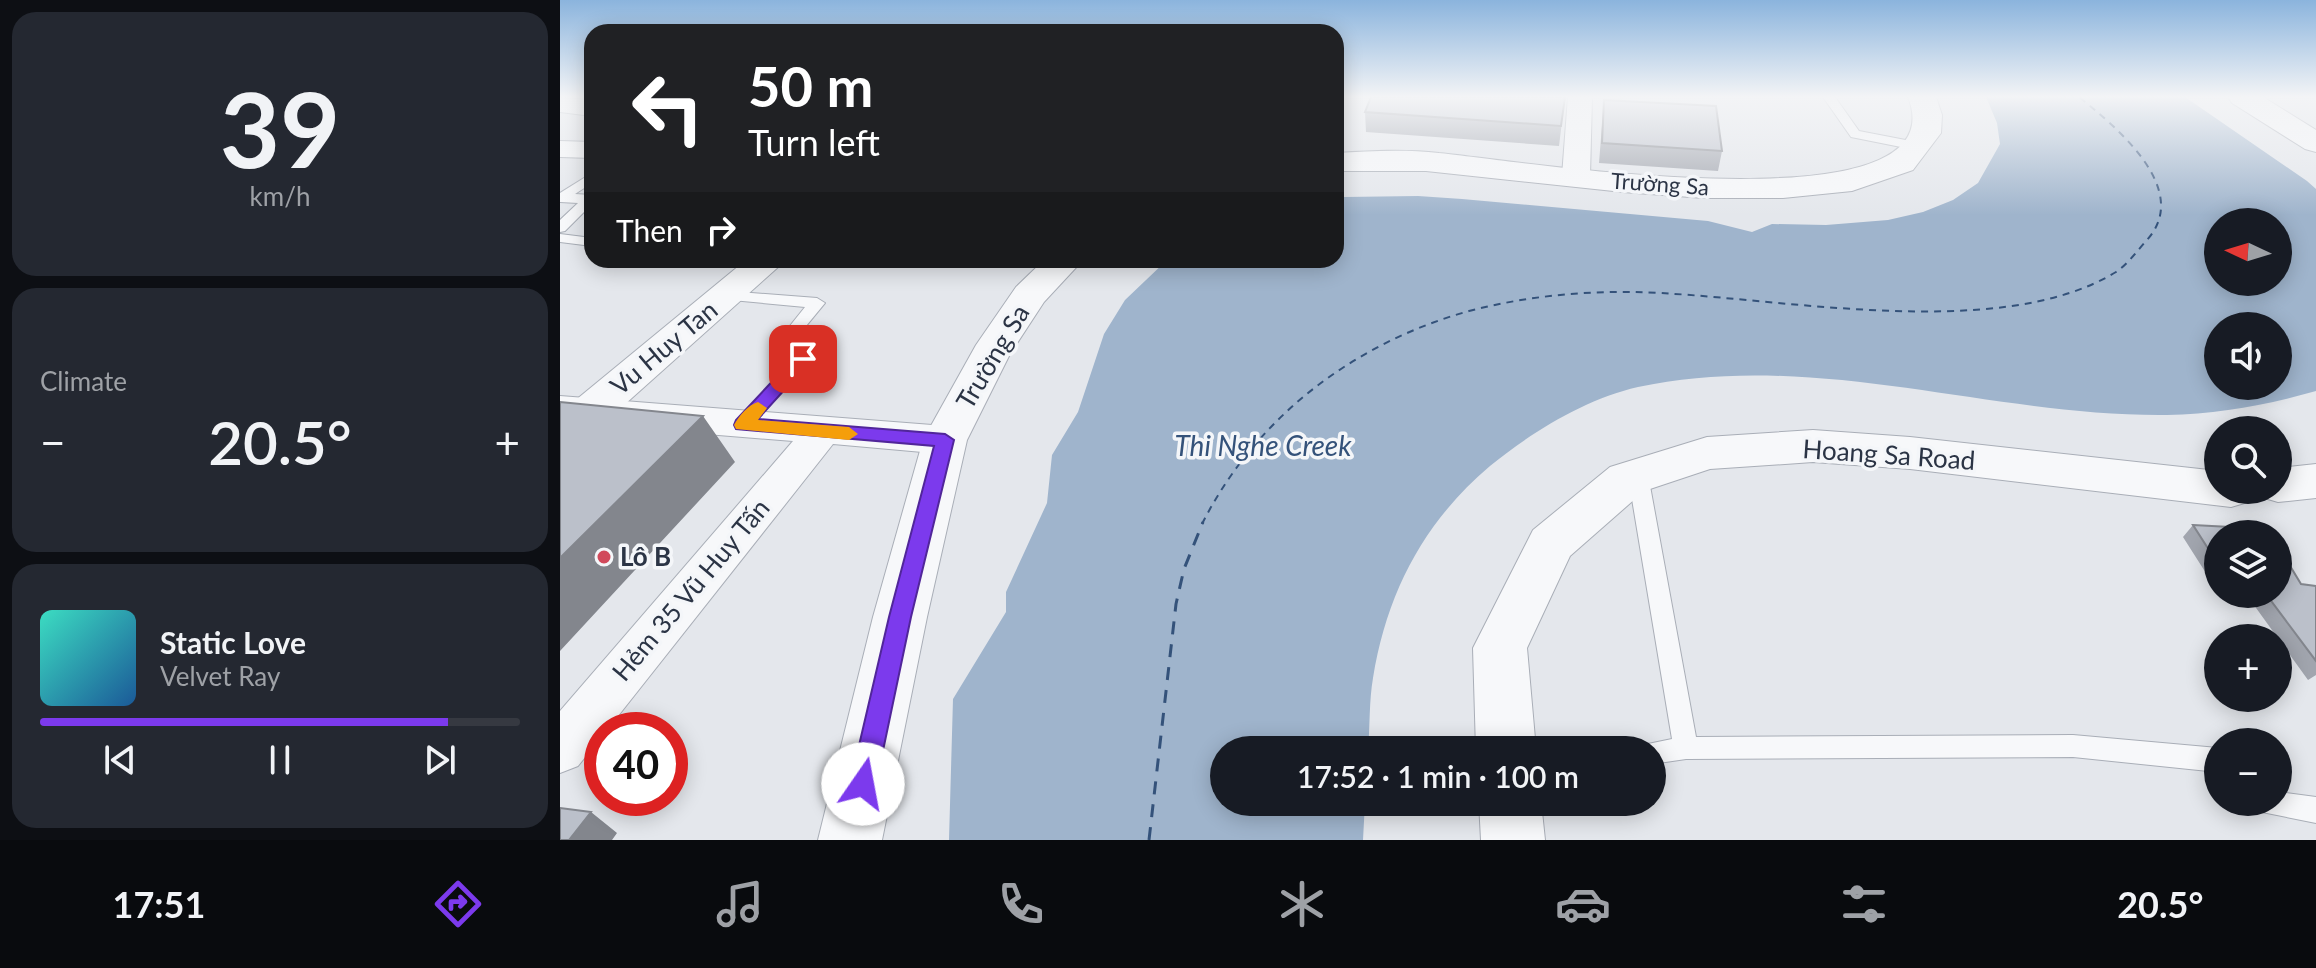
<!DOCTYPE html>
<meta charset="utf-8">
<style>
body{margin:0;font-family:Lato,sans-serif;background:#242831;color:#f1f3f6;height:100vh;display:flex;flex-direction:column;font-size:30px;white-space:nowrap}
*{box-sizing:border-box;margin:0}
p{font-size:26px;color:#9ea1a6}
.icon{flex:none;width:44px;height:44px;fill:none;stroke:currentColor;stroke-width:2;stroke-linecap:round;stroke-linejoin:round}
.map{position:relative;flex:1;overflow:hidden}
.details{display:flex;flex-direction:column;gap:12px;padding:12px;background:#0d0f14;width:560px}
.details>*{flex:none}
.banner{position:absolute;left:24px;top:24px;width:760px;height:244px;border-radius:24px;box-shadow:0 4px 20px #0003;background:#202124;color:#fff;overflow:hidden}
.needle{width:52px;rotate:274deg}
.controls{position:absolute;left:1644px;top:208px;display:grid;gap:16px}
.controls a{display:grid;place-items:center;width:88px;height:88px;border-radius:50%;background:#171b24;box-shadow:0 4px 20px #0003;font-size:40px}
.speed{position:absolute;left:24px;top:712px;display:flex;gap:16px;font-size:40px;font-weight:700;text-align:center}
.speed>*{display:grid;place-content:center;width:104px;height:104px;border-radius:50%;background:#171b24;box-shadow:0 4px 20px #0003;line-height:1}
.speed .limit{border:12px solid #d22;background:#fff;color:#111}
.pin{position:absolute;display:grid;place-items:center;width:68px;height:68px;color:#fff;margin:-34px;border-radius:16px;box-shadow:0 4px 12px #0006}
.me{position:absolute;width:88px;margin:-44px;rotate:12deg;stroke-linejoin:round;filter:drop-shadow(0 0 6px #0008)}
.turn{display:flex;align-items:center;gap:28px;height:168px;padding:0 32px;font-size:36px}
.turn .icon{width:104px;height:104px;stroke-width:2.5}
.turn b{display:block;font-size:56px;line-height:68px}
.then{display:flex;align-items:center;height:76px;padding:0 32px;background:#0003;gap:16px;font-size:30px}
.big{font-size:60px;font-weight:600;line-height:1.1}
.details .card{flex:1;display:flex;flex-direction:column;justify-content:center;gap:12px;min-width:0;padding:0 28px;border-radius:24px;background:#242831}
.details .dial{align-items:center;gap:0}
.dial b{font-size:104px;line-height:1}
.song{display:flex;align-items:center;gap:24px}
.cover{width:96px;height:96px;border-radius:12px;background:linear-gradient(135deg,hsl(170 70% 55%),hsl(210 70% 35%))}
.played{height:8px;border-radius:4px;background:linear-gradient(90deg,#7c3aed 85%,#363941 85%)}
.keys{display:flex;justify-content:space-around;direction:ltr}
.heat{display:flex;justify-content:space-between;align-items:center;font-size:44px;direction:ltr}
.trip{position:absolute;left:650px;top:736px;width:456px;height:80px;border-radius:40px;background:#171b24;box-shadow:0 4px 20px #0003;font-weight:600;line-height:80px;text-align:center}
.tabs{display:flex;height:128px;justify-content:space-around;align-items:center;background:#090b0e;color:#9ea1a6}
.tabs .icon{width:56px;height:56px}
.tabs .selected{color:#7c3aed}
.tabs b{font-size:36px;color:#f1f3f6}
main{display:flex;flex:1;min-height:0}
.map>svg:first-child{display:block}
.water{fill:#9fb4cc;fill-rule:evenodd}
.lines{fill:none;stroke-linecap:round;stroke-linejoin:round}
.ferry-far1{stroke:#34527a;stroke-width:2;stroke-dasharray:7 6;stroke-linecap:butt}
.ferry{stroke:#34527a;stroke-width:3;stroke-dasharray:13 10;stroke-linecap:butt}
.service-casing{stroke:#a9aeb7;stroke-width:2}
.minor-casing{stroke:#a9aeb7;stroke-width:2}
.tertiary-casing{stroke:#a9aeb7;stroke-width:2}
.service{fill:#f7f8fa;fill-rule:evenodd}
.minor{fill:#f7f8fa;fill-rule:evenodd}
.tertiary{fill:#f7f8fa;fill-rule:evenodd}
.wall{fill:#a1a5ae}
.shaded-wall{fill:#83868d}
.building{fill:#bbc0ca;stroke:#83868d;stroke-width:2}
.route{fill:#7c3aed;stroke:#51269a;stroke-width:2}
.slow{fill:#f59e0b}
.poi-dot{fill:#d1495b;stroke:#f4f6f9;stroke-width:3}
.labels{text-anchor:middle;stroke-width:7;stroke-linejoin:round;paint-order:stroke}
.far-street-label{font-size:22px;fill:#2b3445;stroke:#f4f6f9}
.street-label{font-size:26px;fill:#2b3445;stroke:#f4f6f9}
.poi-label{font-size:26px;font-weight:bold;fill:#2b3445;stroke:#f4f6f9;text-anchor:start}
.water-label{font-size:28px;font-style:italic;fill:#34527a;stroke:#f4f6f9}
</style>
<main>
<section class="details">
<div class="card dial"><b>39</b><p>km/h</p></div>
<div class="card"><p>Climate</p>
<div class="heat"><a>−</a><b class="big">20.5°</b><a>+</a></div>
</div>
<div class="card">
<div class="song"><i class="cover"></i><div><b>Static Love</b><p>Velvet Ray</p></div></div>
<div class="played"></div>
<div class="keys"><svg class="icon" aria-label="previous" viewBox="0 0 24 24"><path d="M18 5L8 12l10 7zM5 5v14"/></svg><svg class="icon" aria-label="pause" viewBox="0 0 24 24"><path d="M8 5v14M16 5v14"/></svg><svg class="icon" aria-label="next" viewBox="0 0 24 24"><path d="M6 5l10 7-10 7zM19 5v14"/></svg></div>
</div>
</section>
<div class="map">
<svg width="1756" height="840" viewBox="0 0 1756 840">
<rect width="100%" height="100%" fill="#e4e7ec"/>
<path class="water" d="M 1426,97 L 1625,97 L 1747,181 L 1756,189 L 1756,391 C 1707,405 1658,414 1607,415 C 1431,417 1255,349 1078,387 C 1025,399 972,432 930,466 C 864,522 827,592 813,678 C 809,701 810,726 808,750 L 664,750 L 664,802 L 805,802 L 803,840 L 389,840 L 393,699 L 446,612 L 446,592 L 487,503 L 492,455 L 518,412 L 544,334 L 565,300 L 607,260 L 776,260 L 776,198 L 784,197 L 858,196 L 902,199 L 1148,221 L 1192,232 L 1212,224 L 1266,225 L 1328,220 L 1363,212 L 1393,200 L 1418,183 L 1440,144 L 1437,123 ZM 1658,222 L 1718,222 L 1718,282 L 1658,282 ZM 1718,326 L 1718,386 L 1658,386 L 1658,326 Z"/>
<g class="lines">
<path class="ferry-far1" d="M 642,524 C 696,417 794,343 909,311 C 963,297 1019,291 1075,292 C 1211,295 1436,345 1556,272 C 1567,265 1577,251 1586,241 C 1634,190 1555,126 1519,97"/>
<path class="ferry" d="M 589,840 L 616,604 L 624,569 L 643,522"/>
<defs>
<path id="service" d="M 1263,97 L 1275,97 L 1299,131 L 1361,143 L 1367,147 L 1361,151 L 1291,137 Z
M 32,173 L 32,183 L 15,194 L 32,195 L 32,204 L 5,231 L 0,232 L 0,220 L 18,203 L 0,202 L 0,193 Z
M 0,234 L 32,238 L 32,246 L 0,242 Z
M 166,291 L 257,298 L 265,303 L 237,337 L 251,359 L 189,429 L 177,429 L 174,425 L 177,421 L 234,358 L 221,337 L 245,307 L 161,299 L 158,296 L 161,293 Z
M 1078,468 L 1085,470 L 1088,475 L 1136,737 L 1513,735 L 1658,748 L 1658,772 L 1513,757 L 1126,759 L 1092,764 L 1092,750 L 1081,750 L 1083,745 L 1112,739 L 1068,475 L 1071,470 Z
M 1718,792 L 1756,797 L 1756,823 L 1697,811 L 1693,802 L 1718,802 Z"/>
<path id="minor" d="M 1008,97 L 1032,97 L 1030,176 L 1026,182 L 1016,184 L 1006,182 L 1002,176 Z
M 0,98 L 32,100 L 32,116 L 0,112 Z
M 0,141 L 32,142 L 32,158 L 0,157 Z
M 0,396 L 385,426 L 399,430 L 404,440 L 399,450 L 385,454 L 273,444 L 47,730 L 42,730 L 42,736 L 18,766 L 0,773 L 0,711 L 233,441 L 0,422 Z"/>
<path id="tertiary" d="M 1348,97 L 1376,97 L 1382,115 L 1381,133 L 1353,170 L 1292,191 L 1223,198 L 1144,198 L 1063,192 L 866,171 L 776,171 L 776,153 C 810,151 845,149 879,153 C 939,158 1403,235 1348,97 Z
M 1668,97 L 1703,97 L 1756,130 L 1756,152 L 1745,149 L 1672,103 Z
M 186,260 L 226,260 L 16,448 L 0,453 L 0,413 Z
M 484,260 L 523,260 L 484,302 L 450,354 L 407,440 L 367,617 L 322,840 L 258,840 L 313,617 L 363,440 L 416,345 L 456,287 Z
M 1253,430 L 1350,437 L 1658,471 L 1658,490 L 1695,490 L 1688,502 L 1671,507 L 1350,469 L 1253,462 L 1150,469 L 1084,491 L 1010,556 L 967,648 L 976,750 L 916,750 L 913,648 L 973,530 L 1050,467 L 1147,437 Z
M 1756,464 L 1756,498 L 1718,502 L 1701,497 L 1697,490 L 1718,490 L 1718,468 Z
M 919,802 L 981,802 L 985,840 L 921,840 Z"/>
</defs>
<use href="#service" class="service-casing"/>
<use href="#minor" class="minor-casing"/>
<use href="#tertiary" class="tertiary-casing"/>
<use href="#service" class="service"/>
<use href="#minor" class="minor"/>
<use href="#tertiary" class="tertiary"/>
</g>
<path class="wall" d="M 1005,97 L 999,146 L 806,132 L 805,112 Z
M 1044,100 L 1162,151 L 1158,171 L 1039,163 Z
M 1633,525 L 1658,534 L 1658,582 L 1651,581 L 1623,537 Z
M 1741,584 L 1756,586 L 1756,675 L 1748,680 L 1686,594 L 1718,594 Z"/>
<path class="shaded-wall" d="M 143,416 L 175,462 L 0,651 L 0,558 Z
M 31,812 L 57,833 L 52,840 L 9,840 Z"/>
<path class="building" d="M 811,97 L 1005,97 L 1001,126 L 805,112 Z
M 1044,100 L 1156,106 L 1162,151 L 1042,143 Z
M 0,402 L 143,416 L 0,558 Z
M 1633,525 L 1708,529 L 1711,534 L 1658,534 L 1658,564 Z
M 1718,546 L 1741,584 L 1756,586 L 1756,661 L 1706,594 L 1718,594 Z
M 0,808 L 31,812 L 9,840 L 0,840 Z"/>
<linearGradient id="sky" x2="0" y2="1"><stop stop-color="#8bb4dd"/><stop offset="0.45" stop-color="#f3f4f6"/><stop offset="1" stop-color="#f3f4f6" stop-opacity="0"/></linearGradient>
<rect width="1756" height="215" fill="url(#sky)"/>
<path class="route" d="M 243,354 L 251,359 L 249,363 L 198,419 L 385,434 L 394,440 L 351,617 L 316,784 L 312,793 L 303,797 L 294,793 L 290,784 L 329,617 L 374,446 L 176,429 L 174,425 L 176,420 L 237,355 Z"/>
<path class="slow" d="M 198,402 L 207,408 L 198,420 L 289,427 L 298,434 L 289,440 L 176,429 L 174,425 C 179,416 188,405 198,402 Z"/>
<circle class="poi-dot" cx="44" cy="557" r="8"/>
<g class="labels">
<g class="far-street-label">
<text transform="translate(1100 184) rotate(4)" y="8">Trường Sa</text>
</g>
<g class="street-label">
<text transform="translate(104 348) rotate(-40)" y="9">Vu Huy Tan</text>
<text transform="translate(433 357) rotate(-59)" y="9">Trường Sa</text>
<text transform="translate(1329 455) rotate(4)" y="9">Hoang Sa Road</text>
<text transform="translate(131 590) rotate(-50)" y="9">Hẻm 35 Vũ Huy Tấn</text>
</g>
<g class="poi-label">
<text x="60" y="566">Lô B</text>
</g>
<g class="water-label">
<text x="703" y="456">Thi Nghe Creek</text>
</g>
</g>
</svg>
<div class="controls">
<a><svg class="needle" viewBox="-14 -14 28 28"><path d="M0-13l5 13h-10z" fill="#e53935"/><path d="M0 13l5-13h-10z" fill="#9ea1a6"/></svg></a>
<a><svg class="icon" aria-label="sound" viewBox="0 0 24 24"><path d="M4 9h4l5-4v14l-5-4H4zM17 9q2 3 0 6"/></svg></a>
<a><svg class="icon" aria-label="search" viewBox="0 0 24 24"><circle cx="10" cy="10" r="6"/><path d="M15 15l6 6"/></svg></a>
<a><svg class="icon" aria-label="layers" viewBox="0 0 24 24"><path d="M12 4l9 5-9 5-9-5zM3 14l9 5 9-5"/></svg></a>
<a>+</a>
<a>−</a>
</div>
<div class="speed"><div class="limit">40</div></div>
<div class="pin" style="left:243px;top:359px;background:#d93025"><svg class="icon" aria-label="arrive" viewBox="0 0 24 24"><path d="M6 21V4h12l-3 4 3 4H6"/></svg></div>
<svg class="me" style="left:303px;top:784px" viewBox="-20 -20 40 40"><circle r="19" fill="#fff"/><path d="M0-13L10 11 0 6-10 11z" fill="#7c3aed"/></svg>
<div class="trip">17:52 · 1 min · 100 m</div>
<div class="banner">
<div class="turn"><svg class="icon" aria-label="left" viewBox="0 0 24 24"><path d="M17 20v-9H6M10 6l-5 5 5 5"/></svg><div><b>50 m</b>Turn left</div></div>
<div class="then">Then<svg class="icon" aria-label="right" viewBox="0 0 24 24"><path d="M7 20v-9h11M14 6l5 5-5 5"/></svg></div>
</div>
</div>
</main>
<nav class="tabs">
<b>17:51</b>
<svg class="icon selected" aria-label="directions" viewBox="0 0 24 24"><path d="M12 3l9 9-9 9-9-9zM9 14v-3h6M13 9l2 2-2 2"/></svg>
<svg class="icon" aria-label="music" viewBox="0 0 24 24"><path d="M9 18V5l10-2v13"/><circle cx="6" cy="18" r="3"/><circle cx="16" cy="16" r="3"/></svg>
<svg class="icon" aria-label="phone" viewBox="0 0 24 24"><path d="M5 4h4l2 5-3 2q2 4 5 5l2-3 5 2v4C11 20 4 13 5 4z"/></svg>
<svg class="icon" aria-label="climate" viewBox="0 0 24 24"><path d="M12 3v18M4 7l16 10M4 17L20 7"/></svg>
<svg class="icon" aria-label="car" viewBox="0 0 24 24"><path d="M5 17H2v-5l4-1 3-4h7l3 4 3 1v5h-3M9 17h6M6 11h13"/><circle cx="7" cy="17" r="2"/><circle cx="17" cy="17" r="2"/></svg>
<svg class="icon" aria-label="filters" viewBox="0 0 24 24"><path d="M4 7h16M4 17h16"/><circle cx="9" cy="7" r="2"/><circle cx="15" cy="17" r="2"/></svg>
<b>20.5°</b>
</nav>
